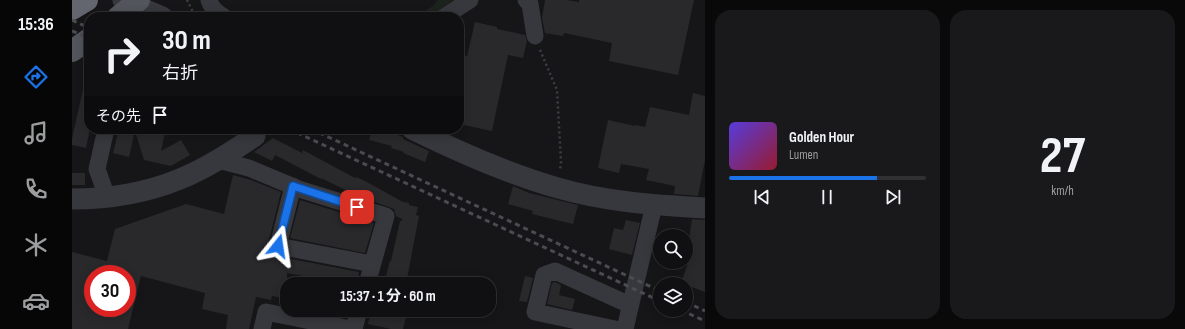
<!DOCTYPE html>
<html lang="ja">
<meta charset="utf-8">
<style>
body{margin:0;font-family:"Sofia Sans Condensed","Noto Sans JP",sans-serif;background:#19191b;color:#f1f3f6;height:100vh;display:flex;flex-direction:column;font-size:15px;white-space:nowrap}
*{box-sizing:border-box;margin:0}
p{font-size:13px;color:#9c9d9f}
.icon{flex:none;width:22px;height:22px;fill:none;stroke:currentColor;stroke-width:2;stroke-linecap:round;stroke-linejoin:round}
.map{position:relative;flex:1;overflow:hidden}
.details{display:flex;flex-direction:column;gap:10px;padding:10px;background:#09090a;width:480px}
.details>*{flex:none}
.banner{position:absolute;left:12px;top:12px;width:380px;height:122px;border-radius:16px;box-shadow:0 2px 10px #0003,0 0 0 1px #303032;background:#101012;color:#f1f3f6;overflow:hidden}
.controls{position:absolute;left:581px;top:229px;display:grid;gap:8px}
.controls a{display:grid;place-items:center;width:40px;height:40px;border-radius:50%;background:#101012;box-shadow:0 2px 10px #0003,0 0 0 1px #303032;font-size:20px}
.speed{position:absolute;left:12px;top:265px;display:flex;gap:8px;font-size:20px;font-weight:700;text-align:center}
.speed>*{display:grid;place-content:center;width:52px;height:52px;border-radius:50%;background:#101012;box-shadow:0 2px 10px #0003,0 0 0 1px #303032;line-height:1}
.speed .limit{border:6px solid #d22;background:#fff;color:#111}
.pin{position:absolute;display:grid;place-items:center;width:34px;height:34px;color:#fff;margin:-17px;border-radius:8px;box-shadow:0 2px 6px #0006}
.me{position:absolute;width:44px;margin:-22px;rotate:15deg;stroke-linejoin:round;filter:drop-shadow(0 0 3px #0008)}
.turn{display:flex;align-items:center;gap:14px;height:84px;padding:0 12px;font-size:18px}
.turn .icon{width:52px;height:52px;stroke-width:2.5}
.turn b{display:block;font-size:28px;line-height:34px}
.then{display:flex;align-items:center;height:38px;padding:0 12px;background:#0003;gap:8px;font-size:15px}
.details .widget{flex:1;display:flex;flex-direction:column;justify-content:center;gap:6px;min-width:0;padding:0 14px;border-radius:16px;background:#19191b}
.details .dial{align-items:center;gap:0}
.dial b{font-size:52px;line-height:1}
.song{display:flex;align-items:center;gap:12px}
.cover{width:48px;height:48px;border-radius:6px;background:linear-gradient(135deg,hsl(250 70% 55%),hsl(350 70% 35%))}
.played{height:4px;border-radius:2px;background:linear-gradient(90deg,#1a73e8 75%,#303032 75%)}
.keys{display:flex;justify-content:space-around;direction:ltr}
.details .tiles{flex:1;display:grid;gap:10px;grid-template-columns:repeat(2,1fr)}
.trip{position:absolute;left:208px;top:277px;width:216px;height:40px;border-radius:16px;background:#101012;box-shadow:0 2px 10px #0003,0 0 0 1px #303032;font-weight:700;line-height:40px;text-align:center}
main{display:flex;flex:1;min-height:0}
.menu{display:flex;flex-direction:column;width:72px;justify-content:space-around;align-items:center;background:#060607;color:#9c9d9f}
.menu .icon{width:28px;height:28px}
.menu .on{color:#1a73e8}
.menu b{font-size:18px;color:#f1f3f6}
.map>svg:first-child{display:block}
.green{fill:#1c231d}
.building{fill:#29292c;fill-rule:evenodd}
.lines{fill:none;stroke-linecap:round;stroke-linejoin:round}
.path{stroke:#3d3f44;stroke-width:2.5;stroke-dasharray:2 3;stroke-linecap:butt}
.minor{stroke:#37383d;stroke-width:17}
.tertiary{stroke:#37383d;stroke-width:21}
.primary{stroke:#53555c;stroke-width:22}
.motorway{stroke:#63666e;stroke-width:22}
.rail{stroke:#4a4c52;stroke-width:3;stroke-dasharray:5 4;stroke-linecap:butt}
.route-casing{stroke:#114b97;stroke-width:10}
.route{stroke:#1a73e8;stroke-width:7}
</style>
<main>
<nav class="menu">
<b>15:36</b>
<svg class="icon on" aria-label="directions" viewBox="0 0 24 24"><path d="M12 3l9 9-9 9-9-9zM9 14v-3h6M13 9l2 2-2 2"/></svg>
<svg class="icon" aria-label="music" viewBox="0 0 24 24"><path d="M9 18V5l10-2v13"/><circle cx="6" cy="18" r="3"/><circle cx="16" cy="16" r="3"/></svg>
<svg class="icon" aria-label="phone" viewBox="0 0 24 24"><path d="M5 4h4l2 5-3 2q2 4 5 5l2-3 5 2v4C11 20 4 13 5 4z"/></svg>
<svg class="icon" aria-label="climate" viewBox="0 0 24 24"><path d="M12 3v18M4 7l16 10M4 17L20 7"/></svg>
<svg class="icon" aria-label="car" viewBox="0 0 24 24"><path d="M5 17H2v-5l4-1 3-4h7l3 4 3 1v5h-3M9 17h6M6 11h13"/><circle cx="7" cy="17" r="2"/><circle cx="17" cy="17" r="2"/></svg>
</nav>
<div class="map">
<svg width="633" height="329" viewBox="0 0 633 329">
<rect width="100%" height="100%" fill="#161618"/>
<path class="green" d="M 366,0 L 381,0 L 358,17 L 343,17 L 361,6 Z"/>
<path class="building" d="M 473,0 L 494,0 L 507,2 L 507,0 L 622,0 L 606,75 L 537,61 L 540,43 L 492,33 L 491,36 L 473,33 L 470,18 Z
M 403,22 L 425,27 L 425,29 L 453,35 L 455,41 L 451,58 L 436,55 L 420,131 L 387,124 L 387,54 L 395,56 Z
M 12,85 L 17,85 L 17,134 L 14,148 L 0,145 L 0,139 Z
M 621,93 L 633,96 L 633,160 L 626,196 L 602,194 L 603,186 L 574,180 L 577,169 L 549,164 L 547,173 L 526,168 L 536,120 L 563,126 L 563,125 L 573,127 L 578,107 L 617,115 Z
M 47,129 L 88,129 L 87,132 L 93,133 L 89,151 L 109,140 L 118,155 L 99,166 L 72,160 L 63,131 L 57,157 L 41,153 Z
M 300,129 L 308,129 L 320,132 L 320,133 L 331,137 L 331,139 L 357,151 L 353,162 L 331,153 L 332,152 L 319,148 L 320,146 L 297,140 Z
M 201,138 L 230,153 L 231,150 L 283,178 L 284,177 L 293,181 L 331,202 L 337,203 L 337,205 L 346,207 L 344,215 L 347,216 L 334,284 L 312,284 L 318,261 L 319,261 L 328,221 L 330,221 L 330,219 L 324,216 L 322,209 L 317,207 L 288,197 L 249,178 L 249,179 L 203,155 L 200,161 L 182,152 Z
M 0,173 L 13,173 L 13,185 L 0,185 Z
M 161,175 L 179,180 L 209,192 L 196,244 L 197,249 L 200,254 L 204,256 L 287,272 L 285,284 L 273,284 L 215,273 L 215,299 L 200,296 L 199,300 L 184,297 L 177,329 L 154,329 L 156,315 L 130,309 L 133,293 L 69,276 L 56,329 L 0,329 L 0,252 L 35,261 L 43,229 L 114,204 L 152,214 ZM 21,274 L 55,274 L 55,308 L 21,308 Z
M 441,186 L 457,193 L 506,205 L 501,224 L 460,214 L 461,211 L 436,204 Z
M 228,200 L 302,223 L 293,253 L 218,238 Z
M 620,219 L 633,220 L 633,292 L 614,285 L 614,284 L 609,283 L 619,254 L 615,254 Z
M 554,220 L 568,223 L 560,255 L 537,249 L 542,228 L 551,230 Z
M 453,276 L 461,278 L 455,302 L 447,301 Z
M 483,282 L 489,285 L 487,295 L 503,299 L 500,310 L 475,304 L 480,283 Z
M 299,310 L 334,310 L 333,312 L 335,313 L 331,329 L 319,329 L 296,324 Z"/>
<g class="lines">
<path class="path" d="M 115,0 L 121,12 L 125,14
M 118,17 L 121,12
M 468,50 L 485,90 L 489,162 L 488,170"/>
<path class="minor" d="M 137,0 C 139,8 145,13 152,17
M 454,0 L 458,4 L 463,36
M 372,17 L 398,0
M 34,129 L 25,169 L 35,197
M 146,160 L 177,168 L 227,189 L 314,216 L 295,284
M 221,186 L 206,246 L 300,264
M 190,329 L 194,312 L 279,329
M 282,329 L 287,310
M 543,329 L 463,312 L 472,275 L 483,271 L 558,305
M 553,329 L 582,205"/>
<path class="tertiary" d="M 51,0 L 90,17
M 340,129 C 387,152 436,174 486,188 C 534,202 584,205 633,208
M 0,199 C 36,199 74,193 108,179 C 135,168 159,152 183,136"/>
<path class="primary" d="M 46,17 L 67,0
M 0,51 L 17,39"/>
<path class="motorway" d="M 0,9 L 15,0"/>
<path class="rail" d="M 0,20 L 17,28
M 0,31 L 17,38
M 217,129 L 588,301
M 239,129 L 588,291
M 614,302 L 633,311
M 609,310 L 633,321"/>
</g>
<g class="lines">
<defs>
<path id="route" d="M 206,246 L 221,186 L 285,207"/>
</defs>
<use href="#route" class="route-casing"/>
<use href="#route" class="route"/>
</g>
</svg>
<div class="controls">
<a><svg class="icon" aria-label="search" viewBox="0 0 24 24"><circle cx="10" cy="10" r="6"/><path d="M15 15l6 6"/></svg></a>
<a><svg class="icon" aria-label="layers" viewBox="0 0 24 24"><path d="M12 4l9 5-9 5-9-5zM3 14l9 5 9-5"/></svg></a>
</div>
<div class="speed"><div class="limit">30</div></div>
<div class="pin" style="left:285px;top:207px;background:#d93025"><svg class="icon" aria-label="arrive" viewBox="0 0 24 24"><path d="M6 21V4h12l-3 4 3 4H6"/></svg></div>
<svg class="me" style="left:206px;top:246px" viewBox="-20 -20 40 40"><path d="M0-17L14 15 0 8-14 15z" fill="#1a73e8" stroke="#fff" stroke-width="4"/></svg>
<div class="trip">15:37 · 1 分 · 60 m</div>
<div class="banner">
<div class="turn"><svg class="icon" aria-label="right" viewBox="0 0 24 24"><path d="M7 20v-9h11M14 6l5 5-5 5"/></svg><div><b>30 m</b>右折</div></div>
<div class="then">その先<svg class="icon" aria-label="arrive" viewBox="0 0 24 24"><path d="M6 21V4h12l-3 4 3 4H6"/></svg></div>
</div>
</div>
<section class="details">
<div class="tiles">
<div class="widget">
<div class="song"><i class="cover"></i><div><b>Golden Hour</b><p>Lumen</p></div></div>
<div class="played"></div>
<div class="keys"><svg class="icon" aria-label="previous" viewBox="0 0 24 24"><path d="M18 5L8 12l10 7zM5 5v14"/></svg><svg class="icon" aria-label="pause" viewBox="0 0 24 24"><path d="M8 5v14M16 5v14"/></svg><svg class="icon" aria-label="next" viewBox="0 0 24 24"><path d="M6 5l10 7-10 7zM19 5v14"/></svg></div>
</div>
<div class="widget dial"><b>27</b><p>km/h</p></div>
</div>
</section>
</main>
